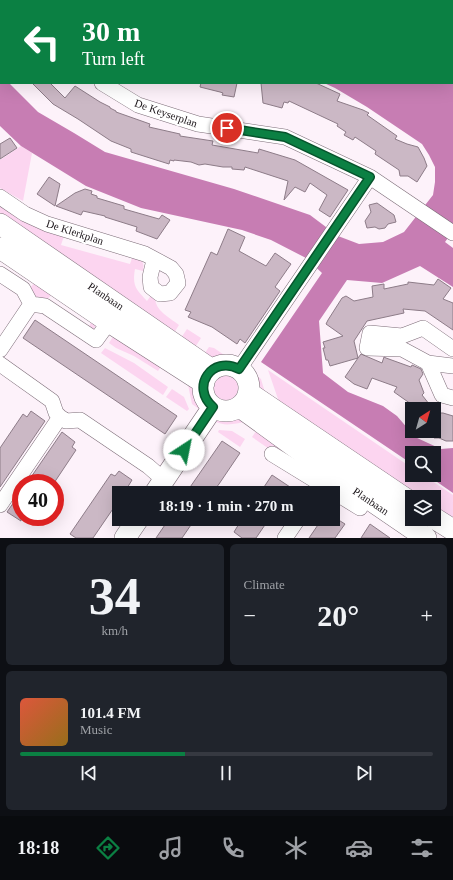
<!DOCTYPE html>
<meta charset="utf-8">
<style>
body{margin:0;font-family:"Times New Roman",serif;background:#20242c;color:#f1f3f6;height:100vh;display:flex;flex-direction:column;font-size:15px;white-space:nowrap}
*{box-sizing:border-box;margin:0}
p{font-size:13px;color:#9ea1a6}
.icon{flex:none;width:22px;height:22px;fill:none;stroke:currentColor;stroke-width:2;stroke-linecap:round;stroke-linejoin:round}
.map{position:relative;height:538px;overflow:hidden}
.drawer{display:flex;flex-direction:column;gap:6px;padding:6px;background:#0d0f14;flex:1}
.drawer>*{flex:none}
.top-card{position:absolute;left:0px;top:0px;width:453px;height:84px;box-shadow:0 4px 16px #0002;background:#0b8043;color:#fff;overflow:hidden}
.needle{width:26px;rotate:37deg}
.fabs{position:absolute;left:405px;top:402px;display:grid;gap:8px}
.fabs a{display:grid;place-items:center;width:36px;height:36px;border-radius:0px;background:#171b24;box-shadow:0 4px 16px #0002;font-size:20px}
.speed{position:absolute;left:12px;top:474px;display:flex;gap:8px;font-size:20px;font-weight:700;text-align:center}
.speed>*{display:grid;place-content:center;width:52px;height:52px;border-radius:50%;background:#171b24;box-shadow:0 4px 16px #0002;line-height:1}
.speed .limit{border:6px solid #d22;background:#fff;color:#111}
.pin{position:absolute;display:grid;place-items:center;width:34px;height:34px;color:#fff;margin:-17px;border:2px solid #fff;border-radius:50%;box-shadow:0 1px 4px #0007}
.me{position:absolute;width:44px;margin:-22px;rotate:34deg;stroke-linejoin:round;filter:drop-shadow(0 0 3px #0008)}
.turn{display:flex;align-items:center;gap:14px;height:84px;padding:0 16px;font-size:18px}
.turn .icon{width:52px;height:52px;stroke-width:2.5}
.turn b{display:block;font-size:28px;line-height:34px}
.big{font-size:30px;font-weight:700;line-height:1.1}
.drawer .card{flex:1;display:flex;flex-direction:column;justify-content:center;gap:6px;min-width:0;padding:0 14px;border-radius:6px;background:#20242c}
.drawer .dial{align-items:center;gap:0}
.dial b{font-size:52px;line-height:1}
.song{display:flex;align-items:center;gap:12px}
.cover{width:48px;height:48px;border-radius:6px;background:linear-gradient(135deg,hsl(10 70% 55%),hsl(40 70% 35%))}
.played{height:4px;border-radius:2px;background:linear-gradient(90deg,#0b8043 40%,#363941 40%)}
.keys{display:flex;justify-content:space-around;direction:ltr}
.heat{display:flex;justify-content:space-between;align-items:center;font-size:22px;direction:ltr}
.drawer .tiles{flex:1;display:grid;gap:6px;grid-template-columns:1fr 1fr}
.card:last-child{grid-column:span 2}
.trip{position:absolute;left:112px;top:486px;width:228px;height:40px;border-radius:0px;background:#171b24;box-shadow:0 4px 16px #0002;font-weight:700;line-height:40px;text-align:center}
.tab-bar{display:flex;height:64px;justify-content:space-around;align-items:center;background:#090b0e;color:#9ea1a6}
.tab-bar .icon{width:28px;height:28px}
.tab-bar .on{color:#0b8043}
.tab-bar b{font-size:18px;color:#f1f3f6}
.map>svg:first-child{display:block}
.green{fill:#fcd5f0}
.water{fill:#c77db3}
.building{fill:#cbb8c5;stroke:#8d7c88}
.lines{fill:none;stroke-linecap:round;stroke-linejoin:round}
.street-casing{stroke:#7d6d78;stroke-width:16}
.secondary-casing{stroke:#7d6d78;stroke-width:22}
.street{stroke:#fff;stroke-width:15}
.secondary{stroke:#fff;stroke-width:21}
.route-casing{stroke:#07532c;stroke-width:10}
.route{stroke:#0b8043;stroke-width:7}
.labels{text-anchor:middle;stroke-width:4;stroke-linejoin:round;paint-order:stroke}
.street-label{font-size:11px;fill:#1c161a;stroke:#fff}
</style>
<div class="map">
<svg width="453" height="538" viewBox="0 0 453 538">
<rect width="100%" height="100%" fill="#fdf2fa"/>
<path class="green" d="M 21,146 L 32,153 L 23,201 L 0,188 L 0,160 Z
M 0,204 L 64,236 L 61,245 L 130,264 L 133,255 C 141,258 145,262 143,271 L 135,269 C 132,286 136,289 147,301 L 152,294 L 155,297 C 155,311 169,317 179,325 L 174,333 L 0,215 Z
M 35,282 L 100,320 L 92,331 L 88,328 L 92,321 L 52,294 L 47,300 L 36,297 L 30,288 Z
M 187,329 L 201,338 L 194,349 L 181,338 Z
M 116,332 L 163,363 L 158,371 L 134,356 L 116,348 L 109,343 Z
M 209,347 L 214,348 L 233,361 L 213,361 L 202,357 Z
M 105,348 L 134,363 L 168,387 L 163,395 L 101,353 Z
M 268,370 L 412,468 L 412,475 L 423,475 L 453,495 L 453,524 L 434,512 L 434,497 L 412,497 L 275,405 L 278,399 Z
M 250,371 L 261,379 L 266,396 L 255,387 L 253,380 L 249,372 Z
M214 388a12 12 0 1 1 24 0a12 12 0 1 1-24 0Z
M 187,380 L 197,388 L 203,403 L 199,409 L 192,404 Z
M 172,389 L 184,397 L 189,409 L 187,411 L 166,397 Z
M 220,415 L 237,415 L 249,421 C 238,423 226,427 216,422 Z
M 259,427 L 308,469 L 278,449 L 275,453 L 252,437 Z
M 219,430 L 232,431 L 245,439 L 240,447 L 218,432 Z"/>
<path class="water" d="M 178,0 L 453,0 L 453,231 L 445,242 L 453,248 L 453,287 L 420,266 L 382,283 L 347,280 L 319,321 L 323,373 L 348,392 L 383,406 L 397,416 L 415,437 L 441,449 L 453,448 L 453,493 L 427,475 L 434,475 L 434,453 L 412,453 L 412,464 L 261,362 L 322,273 L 306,258 L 271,240 L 242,230 L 141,208 L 86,186 L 21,146 L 0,126 L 0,68 L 1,83 L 9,83 L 38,112 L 74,133 L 105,152 L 234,189 L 310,215 L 338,236 L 359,244 L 383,242 L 404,232 L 433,195 L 435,182 L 435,167 L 429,155 L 422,144 L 367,107 L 335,88 L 324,83 L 452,83 L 452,1 L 176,1 Z"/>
<path class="building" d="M 32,83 L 50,83 L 65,98 L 75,86 L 100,102 L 110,107 L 110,108 L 116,111 L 116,112 L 150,124 L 149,127 L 180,134 L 180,136 L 213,141 L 212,145 L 258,153 L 259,149 L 295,160 L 348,190 L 330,217 L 319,210 L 327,195 L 310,183 L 305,192 L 295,187 L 284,200 L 288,181 L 245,167 L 244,170 L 232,169 L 232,167 L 223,167 L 205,164 L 199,165 L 191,162 L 174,160 L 174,161 L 170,160 L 169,164 L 131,152 L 131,149 L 111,141 L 78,119 L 53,104 Z
M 201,83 L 237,83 L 234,97 L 222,95 L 223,93 L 220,92 L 200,87 Z
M 261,83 L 316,83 L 340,94 L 337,101 L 363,110 L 369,113 L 367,115 L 397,136 L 395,139 L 407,144 L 418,147 L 424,158 L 427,166 L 417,182 L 408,176 L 400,176 L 399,170 L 375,154 L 376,151 L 355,137 L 353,140 L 344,135 L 346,132 L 337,126 L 338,124 L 289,101 L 288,103 L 284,102 L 282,108 L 263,103 Z
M 10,138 L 17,148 L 0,159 L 0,144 Z
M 49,177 L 60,184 L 55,206 L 37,194 Z
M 85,189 L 92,191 L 91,194 L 97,196 L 97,198 L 124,206 L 124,209 L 159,219 L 162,215 L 170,220 L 157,239 L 136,231 L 137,227 L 105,217 L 105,216 L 83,211 L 81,215 L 56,206 L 75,193 Z
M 377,203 L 394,215 L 396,222 L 388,224 L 385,228 L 379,229 L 375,227 L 367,228 L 365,221 L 371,212 L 369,205 Z
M 228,229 L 245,237 L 239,251 L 266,266 L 275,253 L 291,264 L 275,287 L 280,291 L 245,343 L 240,339 L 237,344 L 212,327 L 188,317 L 191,312 L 185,310 L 211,252 L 217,255 Z
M 438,279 L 451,288 L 443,299 L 453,303 L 453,330 L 425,311 L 403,309 L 404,313 L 367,321 L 354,341 L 358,358 L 361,354 L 382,363 L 384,357 L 386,358 L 411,367 L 412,365 L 421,369 L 423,374 L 419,380 L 424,393 L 422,395 L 433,409 L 405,409 L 411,404 L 394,392 L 397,387 L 372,378 L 367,389 L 354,384 L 345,377 L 358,358 L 330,366 L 328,360 L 326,360 L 323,348 L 325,348 L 323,342 L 343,336 L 326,324 L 328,320 L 342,298 L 346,296 L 354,301 L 373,297 L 372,286 L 384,284 L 384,289 L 408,284 L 408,282 L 434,285 Z
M 35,320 L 177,416 L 165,434 L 23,338 Z
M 31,411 L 45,421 L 0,487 L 0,448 L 23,414 L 27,417 Z
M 434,413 L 443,413 L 453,416 L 453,441 L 446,441 L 439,438 L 434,438 Z
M 62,432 L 75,442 L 72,447 L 76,450 L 54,483 L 27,483 Z
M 222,441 L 240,453 L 219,484 L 212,493 L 186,493 Z
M 119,471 L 132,480 L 124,493 L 119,493 L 119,500 L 93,538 L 76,538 L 70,534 L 111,474 L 115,476 Z
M 272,475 L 299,493 L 260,493 Z
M 21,492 L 21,521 L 7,512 Z
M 169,519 L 195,519 L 182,538 L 156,538 Z
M 242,519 L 269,519 L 256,538 L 242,538 L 234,532 Z
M 322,519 L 337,519 L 345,524 L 335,538 L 309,538 Z
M 370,524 L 390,538 L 361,538 Z"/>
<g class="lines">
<defs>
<path id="street" d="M 41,0 L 41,1
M 102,83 L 138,105 L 198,124 L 285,137 L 370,177 L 453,233
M 0,197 L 25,214 L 47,224 L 145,254 L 171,268 L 176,274 L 178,283 L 170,293 L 160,294 L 151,287 L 150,277 L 154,260
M 0,274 L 23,289 L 31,304 L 45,306 L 96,340 L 109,322
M 453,349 L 423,328 L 402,336 L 370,333 L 367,348 L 402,349 L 428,363 L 442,395 L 453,398
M 0,350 L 31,304
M 428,363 L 453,366
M 0,364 L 52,401 L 56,413 L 60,417 L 66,421 L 80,420 L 148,466 L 164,480
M 239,369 L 370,177
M 272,454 L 360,508
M 0,505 L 60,417
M 285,538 L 298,519"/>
<path id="secondary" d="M 0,224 L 212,370
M 0,248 L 109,322 L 204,383
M203 388a23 23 0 1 1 46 0a23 23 0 1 1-46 0Z
M 249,393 L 412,503
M 240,407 L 328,471 L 426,538
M 155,493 L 213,407
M 434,518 L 453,530
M 125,538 L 138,519"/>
</defs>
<use href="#street" class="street-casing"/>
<use href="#secondary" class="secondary-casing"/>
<use href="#street" class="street"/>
<use href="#secondary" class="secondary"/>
</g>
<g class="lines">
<defs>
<path id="route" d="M 184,450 L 213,407 C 190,387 212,355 239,369 L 370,177 L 285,137 L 227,128"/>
</defs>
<use href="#route" class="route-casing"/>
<use href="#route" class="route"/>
</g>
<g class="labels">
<g class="street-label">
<text transform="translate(166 113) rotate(19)" y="4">De Keyserplan</text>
<text transform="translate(75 232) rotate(18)" y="4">De Klerkplan</text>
<text transform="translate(106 296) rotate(34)" y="4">Planbaan</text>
<text transform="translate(371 501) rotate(34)" y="4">Planbaan</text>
</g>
</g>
</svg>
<div class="fabs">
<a><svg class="needle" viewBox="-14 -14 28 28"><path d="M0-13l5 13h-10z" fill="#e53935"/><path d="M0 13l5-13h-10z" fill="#9ea1a6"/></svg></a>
<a><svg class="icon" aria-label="search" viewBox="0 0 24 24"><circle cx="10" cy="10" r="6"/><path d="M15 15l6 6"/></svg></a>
<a><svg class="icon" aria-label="layers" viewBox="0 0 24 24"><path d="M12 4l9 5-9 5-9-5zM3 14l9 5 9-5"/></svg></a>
</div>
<div class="speed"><div class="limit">40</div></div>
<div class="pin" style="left:227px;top:128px;background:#d93025"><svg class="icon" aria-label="arrive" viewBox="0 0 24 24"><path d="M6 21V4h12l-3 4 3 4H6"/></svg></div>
<svg class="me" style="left:184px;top:450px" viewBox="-20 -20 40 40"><circle r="19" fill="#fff"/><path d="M0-13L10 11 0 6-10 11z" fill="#0b8043"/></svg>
<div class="trip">18:19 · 1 min · 270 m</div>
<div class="top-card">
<div class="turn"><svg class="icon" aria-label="left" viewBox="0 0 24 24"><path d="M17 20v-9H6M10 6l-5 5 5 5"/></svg><div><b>30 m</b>Turn left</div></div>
</div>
</div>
<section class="drawer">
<div class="tiles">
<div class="card dial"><b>34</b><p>km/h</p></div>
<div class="card"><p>Climate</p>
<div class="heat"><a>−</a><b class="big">20°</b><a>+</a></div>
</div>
<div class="card">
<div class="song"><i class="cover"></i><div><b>101.4 FM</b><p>Music</p></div></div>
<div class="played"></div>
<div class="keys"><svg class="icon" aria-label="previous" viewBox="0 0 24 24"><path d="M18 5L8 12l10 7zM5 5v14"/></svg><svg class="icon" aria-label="pause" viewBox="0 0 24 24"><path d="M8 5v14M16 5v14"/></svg><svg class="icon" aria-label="next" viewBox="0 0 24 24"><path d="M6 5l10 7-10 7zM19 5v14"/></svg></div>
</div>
</div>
</section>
<nav class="tab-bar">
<b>18:18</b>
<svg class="icon on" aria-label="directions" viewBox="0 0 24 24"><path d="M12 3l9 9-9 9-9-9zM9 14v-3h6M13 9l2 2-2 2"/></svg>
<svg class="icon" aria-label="music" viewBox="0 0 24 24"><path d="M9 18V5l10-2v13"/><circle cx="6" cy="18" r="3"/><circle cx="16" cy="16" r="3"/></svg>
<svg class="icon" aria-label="phone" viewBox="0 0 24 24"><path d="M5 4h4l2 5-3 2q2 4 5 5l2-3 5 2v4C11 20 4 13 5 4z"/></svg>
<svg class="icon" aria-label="climate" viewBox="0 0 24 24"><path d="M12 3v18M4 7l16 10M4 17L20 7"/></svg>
<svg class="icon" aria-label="car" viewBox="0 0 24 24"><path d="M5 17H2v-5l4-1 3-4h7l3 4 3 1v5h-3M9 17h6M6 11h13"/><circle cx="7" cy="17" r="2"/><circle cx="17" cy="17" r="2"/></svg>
<svg class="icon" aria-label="filters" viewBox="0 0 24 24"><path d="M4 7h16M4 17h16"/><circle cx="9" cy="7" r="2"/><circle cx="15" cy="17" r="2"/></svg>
</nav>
